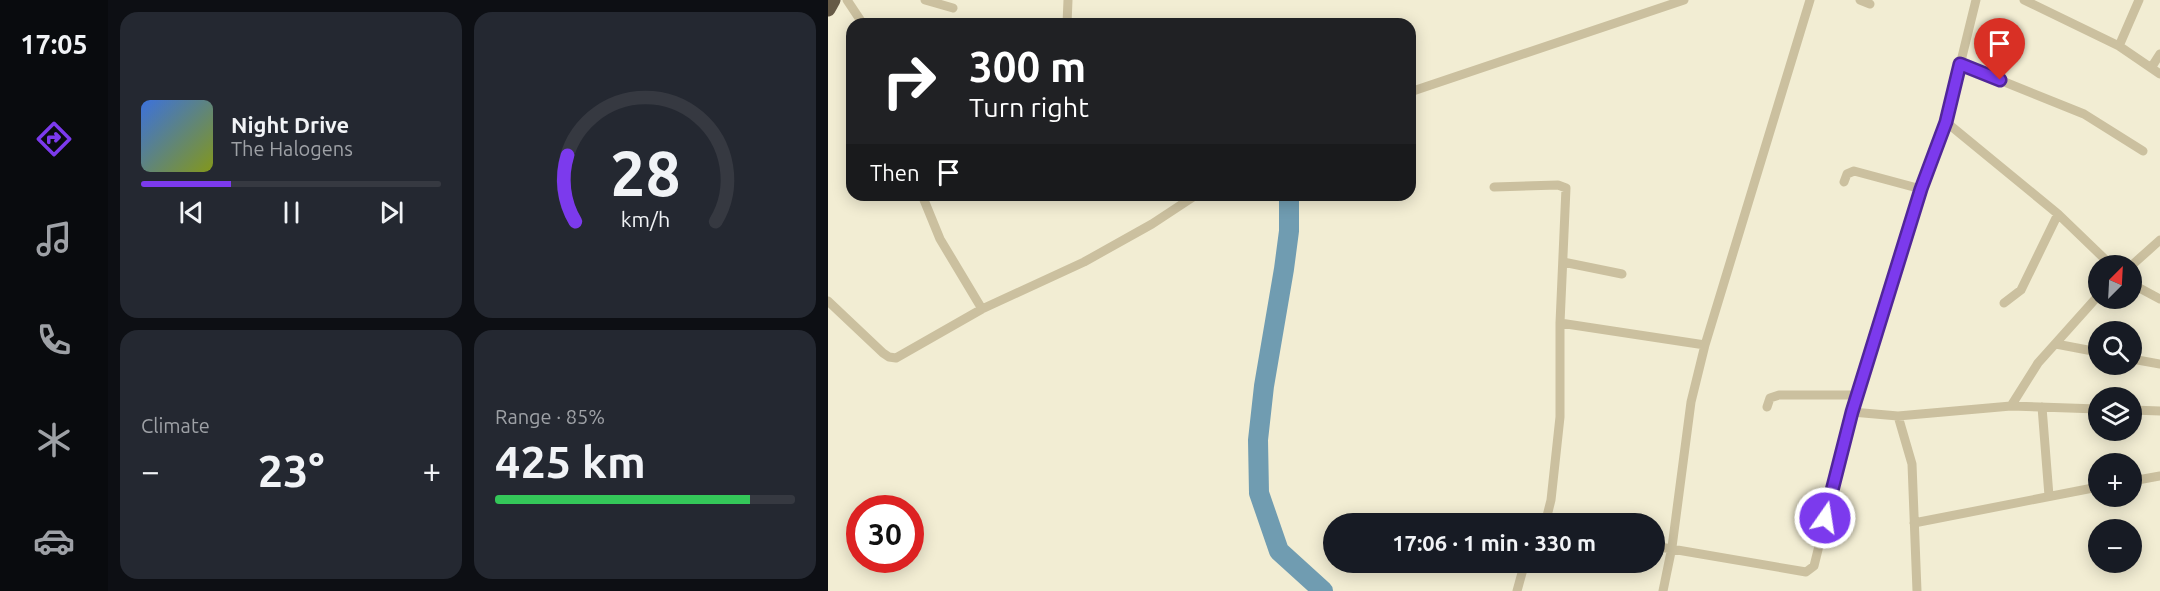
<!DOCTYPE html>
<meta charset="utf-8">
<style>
body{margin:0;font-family:Ubuntu,sans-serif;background:#242831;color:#f1f3f6;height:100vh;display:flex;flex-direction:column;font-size:22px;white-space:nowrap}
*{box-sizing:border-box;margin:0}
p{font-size:20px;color:#9ea1a6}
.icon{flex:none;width:33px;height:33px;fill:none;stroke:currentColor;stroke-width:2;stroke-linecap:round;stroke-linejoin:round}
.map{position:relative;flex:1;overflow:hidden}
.side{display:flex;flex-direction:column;gap:12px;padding:12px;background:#0d0f14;width:720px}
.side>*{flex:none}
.guide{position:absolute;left:18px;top:18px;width:570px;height:183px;border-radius:18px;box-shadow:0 3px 15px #0003;background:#202124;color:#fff;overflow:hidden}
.needle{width:39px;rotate:24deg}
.tools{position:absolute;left:1260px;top:255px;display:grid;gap:12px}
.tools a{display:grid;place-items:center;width:54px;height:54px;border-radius:50%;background:#171b24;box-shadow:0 3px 15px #0003;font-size:30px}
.speed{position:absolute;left:18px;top:495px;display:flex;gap:12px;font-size:30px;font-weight:700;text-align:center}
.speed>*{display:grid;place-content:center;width:78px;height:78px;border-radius:50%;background:#171b24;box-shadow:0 3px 15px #0003;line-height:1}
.speed .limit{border:9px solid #d22;background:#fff;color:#111}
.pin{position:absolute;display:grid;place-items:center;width:51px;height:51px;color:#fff;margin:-62px -26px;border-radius:50% 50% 50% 0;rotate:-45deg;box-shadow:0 0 6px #0007}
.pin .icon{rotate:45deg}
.me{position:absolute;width:66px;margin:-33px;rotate:13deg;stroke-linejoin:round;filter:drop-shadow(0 0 4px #0008)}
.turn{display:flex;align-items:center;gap:21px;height:126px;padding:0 24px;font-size:27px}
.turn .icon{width:78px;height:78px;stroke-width:2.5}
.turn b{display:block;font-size:42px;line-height:51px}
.then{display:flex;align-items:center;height:57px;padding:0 24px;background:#0003;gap:12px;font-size:22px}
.big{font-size:45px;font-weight:700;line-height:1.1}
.side .card{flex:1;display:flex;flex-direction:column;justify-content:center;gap:9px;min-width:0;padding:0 21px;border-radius:18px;background:#242831}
.side .dial{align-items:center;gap:0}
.dial svg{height:156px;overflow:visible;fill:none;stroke:#363941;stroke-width:7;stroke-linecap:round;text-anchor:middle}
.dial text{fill:#f1f3f6;stroke:none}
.song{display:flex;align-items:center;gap:18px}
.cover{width:72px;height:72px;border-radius:9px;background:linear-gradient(135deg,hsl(220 70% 55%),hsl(70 70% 35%))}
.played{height:6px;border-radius:3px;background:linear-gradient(90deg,#7c3aed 30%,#363941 30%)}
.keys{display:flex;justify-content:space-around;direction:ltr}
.heat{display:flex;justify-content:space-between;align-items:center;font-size:33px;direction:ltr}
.charge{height:9px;border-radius:4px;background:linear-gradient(90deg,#34c759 85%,#363941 0)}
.side .tiles{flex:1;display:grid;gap:12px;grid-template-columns:repeat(2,1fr)}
.trip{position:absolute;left:495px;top:513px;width:342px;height:60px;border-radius:30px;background:#171b24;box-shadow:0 3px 15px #0003;font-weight:700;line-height:60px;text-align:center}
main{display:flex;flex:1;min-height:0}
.dock{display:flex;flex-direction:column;width:108px;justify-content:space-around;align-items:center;background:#090b0e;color:#9ea1a6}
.dock .icon{width:42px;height:42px}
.dock .selected{color:#7c3aed}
.dock b{font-size:27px;color:#f1f3f6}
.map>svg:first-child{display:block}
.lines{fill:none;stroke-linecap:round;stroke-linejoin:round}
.river{stroke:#709cb1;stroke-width:20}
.minor{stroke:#cbc09f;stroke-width:9}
.trunk{stroke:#665a46;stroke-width:15}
.route-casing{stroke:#51269a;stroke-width:15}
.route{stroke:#7c3aed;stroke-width:10}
</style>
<main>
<nav class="dock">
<b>17:05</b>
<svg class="icon selected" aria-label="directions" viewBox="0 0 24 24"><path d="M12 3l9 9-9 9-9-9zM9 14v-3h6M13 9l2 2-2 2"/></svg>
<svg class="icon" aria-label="music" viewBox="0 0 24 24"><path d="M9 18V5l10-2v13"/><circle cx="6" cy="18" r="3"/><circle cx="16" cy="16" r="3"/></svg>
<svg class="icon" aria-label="phone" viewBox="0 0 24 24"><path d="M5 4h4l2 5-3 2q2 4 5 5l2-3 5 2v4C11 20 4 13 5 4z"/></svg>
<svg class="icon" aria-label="climate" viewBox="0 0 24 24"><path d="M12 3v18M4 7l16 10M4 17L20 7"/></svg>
<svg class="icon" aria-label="car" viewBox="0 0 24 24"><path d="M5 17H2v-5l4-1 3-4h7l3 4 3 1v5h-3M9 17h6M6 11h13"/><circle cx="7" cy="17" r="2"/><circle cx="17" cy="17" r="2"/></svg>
</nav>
<section class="side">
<div class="tiles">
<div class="card">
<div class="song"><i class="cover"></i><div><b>Night Drive</b><p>The Halogens</p></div></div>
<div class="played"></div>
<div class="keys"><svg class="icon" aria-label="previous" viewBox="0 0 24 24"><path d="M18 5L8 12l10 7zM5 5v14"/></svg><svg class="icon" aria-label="pause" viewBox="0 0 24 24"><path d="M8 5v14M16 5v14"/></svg><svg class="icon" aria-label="next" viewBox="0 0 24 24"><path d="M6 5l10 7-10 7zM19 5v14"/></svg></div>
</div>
<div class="card dial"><svg viewBox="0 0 100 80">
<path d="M14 69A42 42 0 1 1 86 69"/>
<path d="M14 69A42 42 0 0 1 10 35" stroke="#7c3aed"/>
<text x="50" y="56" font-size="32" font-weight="700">28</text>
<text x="50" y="72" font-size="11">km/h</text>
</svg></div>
<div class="card"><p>Climate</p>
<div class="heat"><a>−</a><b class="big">23°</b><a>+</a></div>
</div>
<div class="card"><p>Range · 85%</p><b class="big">425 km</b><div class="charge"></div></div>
</div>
</section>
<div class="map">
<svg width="1332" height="591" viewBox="0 0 1332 591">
<rect width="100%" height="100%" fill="#f2edd3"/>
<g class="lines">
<path class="river" d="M 461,195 L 461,231 L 456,269 L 436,386 L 430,440 L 431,493 L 451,551 L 495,591"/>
<path class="minor" d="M 19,0 L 35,24
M 97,0 L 125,8
M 1032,0 L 1042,4
M 1196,0 L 1291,46 L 1332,74
M 239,24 L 240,0
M 1291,46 L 1311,0
M 1132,64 L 1256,114 L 1315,151
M 1323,68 L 1332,54
M 582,92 L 856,0
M 1118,122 L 1230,214 L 1284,266
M 1016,182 L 1019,174 L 1026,171 L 1093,189
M 666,187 L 730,185 L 738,188 L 732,323 L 877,345
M 94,195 L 112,239 L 154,309
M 735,262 L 794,274
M 1303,266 L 1332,240
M 1304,284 L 1332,299
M 0,301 L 55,353 L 61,357 L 68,358 L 154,309 L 256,262 L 324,224 L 368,195
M 1176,303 L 1193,290 L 1230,214
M 1228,344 L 1270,352
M 1304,359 L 1332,364
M 1183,406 L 1210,363 L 1270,296
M 939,407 L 942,398 L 951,395 L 1029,395
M 1214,407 L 1221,496
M 1304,410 L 1332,411
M 1024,412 L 1070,416 L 1183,406 L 1270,409
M 1070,416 L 1084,464 L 1089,591
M 1304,481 L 1332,476
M 1086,523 L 1270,487
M 717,524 L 723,500 L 732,417 L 732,323
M 826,546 L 978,572 L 986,566 L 1024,412 L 1093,189 L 1118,122 L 1148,0
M 689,591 L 697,562
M 835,591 L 844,547 L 863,402 L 877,345 L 982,0"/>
<path class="trunk" d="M 0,9 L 5,0"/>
</g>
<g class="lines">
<defs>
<path id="route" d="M 997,518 L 1024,412 L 1093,189 L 1118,122 L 1132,64 L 1172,80"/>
</defs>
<use href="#route" class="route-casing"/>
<use href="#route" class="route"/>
</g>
</svg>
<div class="tools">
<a><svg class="needle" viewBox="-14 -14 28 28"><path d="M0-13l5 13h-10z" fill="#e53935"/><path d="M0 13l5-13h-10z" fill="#9ea1a6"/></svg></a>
<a><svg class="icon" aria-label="search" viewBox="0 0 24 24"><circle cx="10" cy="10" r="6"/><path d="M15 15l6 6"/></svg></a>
<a><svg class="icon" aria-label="layers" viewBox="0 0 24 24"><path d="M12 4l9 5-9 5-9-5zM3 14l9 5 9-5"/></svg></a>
<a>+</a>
<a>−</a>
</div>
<div class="speed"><div class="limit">30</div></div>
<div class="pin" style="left:1172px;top:80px;background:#d93025"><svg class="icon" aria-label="arrive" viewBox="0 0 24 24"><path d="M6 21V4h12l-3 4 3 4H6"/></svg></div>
<svg class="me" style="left:997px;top:518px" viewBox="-20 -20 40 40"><circle r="17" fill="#7c3aed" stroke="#fff" stroke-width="3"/><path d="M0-11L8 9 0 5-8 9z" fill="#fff"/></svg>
<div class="trip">17:06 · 1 min · 330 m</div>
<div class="guide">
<div class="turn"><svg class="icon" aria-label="right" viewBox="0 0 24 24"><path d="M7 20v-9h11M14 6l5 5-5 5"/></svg><div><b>300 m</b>Turn right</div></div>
<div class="then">Then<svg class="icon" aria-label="arrive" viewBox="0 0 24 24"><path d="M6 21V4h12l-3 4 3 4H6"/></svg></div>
</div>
</div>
</main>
